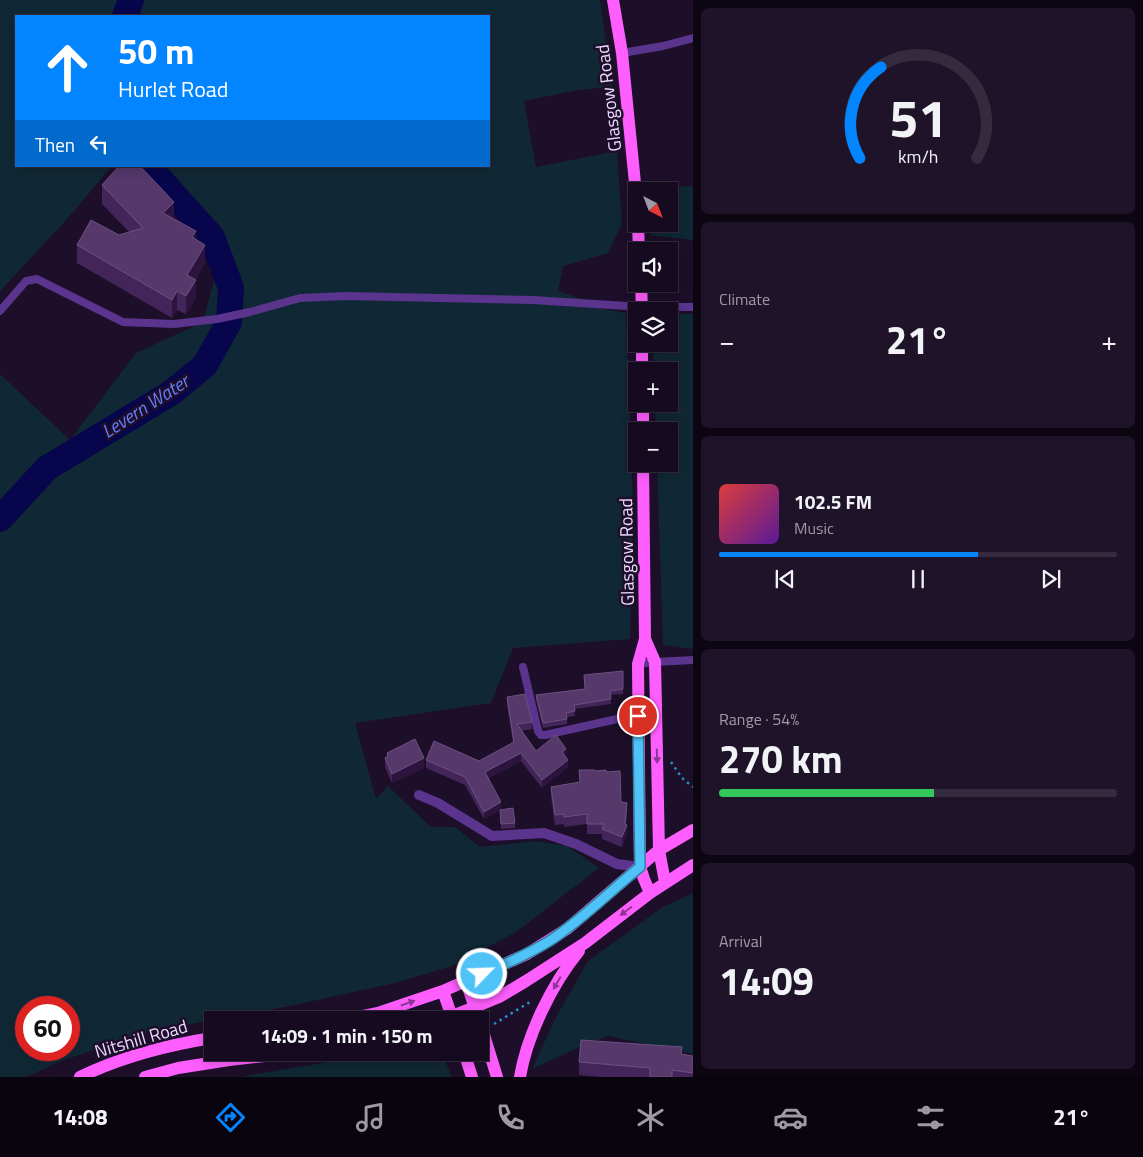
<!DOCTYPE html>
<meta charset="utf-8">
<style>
body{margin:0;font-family:"Titillium Web",sans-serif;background:#1f1329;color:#f1f3f6;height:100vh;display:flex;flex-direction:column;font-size:19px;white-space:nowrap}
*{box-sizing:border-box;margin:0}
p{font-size:16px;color:#9e9aa5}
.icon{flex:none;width:28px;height:28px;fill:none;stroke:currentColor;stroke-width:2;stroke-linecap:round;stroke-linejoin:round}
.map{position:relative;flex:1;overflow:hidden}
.drawer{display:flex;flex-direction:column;gap:8px;padding:8px;background:#0c0612;width:450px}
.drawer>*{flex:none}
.hud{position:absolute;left:15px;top:15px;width:475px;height:152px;border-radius:0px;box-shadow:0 2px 12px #0003,0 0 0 1px #352b3e;background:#0385ff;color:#fff;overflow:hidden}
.needle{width:32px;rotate:138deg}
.tools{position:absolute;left:628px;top:182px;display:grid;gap:10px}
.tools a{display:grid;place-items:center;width:50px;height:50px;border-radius:0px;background:#160a20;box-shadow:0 2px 12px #0003,0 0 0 1px #352b3e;font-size:25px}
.speed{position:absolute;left:15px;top:996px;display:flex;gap:10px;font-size:25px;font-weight:700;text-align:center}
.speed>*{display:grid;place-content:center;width:65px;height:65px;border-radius:50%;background:#160a20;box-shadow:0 2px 12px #0003,0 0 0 1px #352b3e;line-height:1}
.speed .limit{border:8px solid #d22;background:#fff;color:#111}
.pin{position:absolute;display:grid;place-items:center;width:42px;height:42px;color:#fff;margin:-21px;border:2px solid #fff;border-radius:50%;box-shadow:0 1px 5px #0007}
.me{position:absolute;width:55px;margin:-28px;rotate:66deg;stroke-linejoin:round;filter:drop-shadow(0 0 4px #0008)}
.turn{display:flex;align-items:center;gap:18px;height:105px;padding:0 20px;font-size:22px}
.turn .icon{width:65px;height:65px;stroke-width:2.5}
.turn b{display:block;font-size:35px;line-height:42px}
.then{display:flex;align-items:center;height:48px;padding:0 20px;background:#0003;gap:10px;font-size:19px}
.big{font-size:38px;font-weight:700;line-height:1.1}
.drawer .card{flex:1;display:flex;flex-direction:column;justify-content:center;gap:8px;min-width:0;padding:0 18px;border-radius:8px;background:#1f1329}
.drawer .dial{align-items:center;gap:0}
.dial svg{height:130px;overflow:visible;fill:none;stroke:#352b3e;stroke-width:7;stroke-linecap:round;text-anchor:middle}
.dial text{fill:#f1f3f6;stroke:none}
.song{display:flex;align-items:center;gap:15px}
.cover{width:60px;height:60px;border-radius:8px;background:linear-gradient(135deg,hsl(0 70% 55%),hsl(270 70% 35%))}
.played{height:5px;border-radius:2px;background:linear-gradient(90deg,#0385ff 65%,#352b3e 65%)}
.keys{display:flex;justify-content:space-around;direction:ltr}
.heat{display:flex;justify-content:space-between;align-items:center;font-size:28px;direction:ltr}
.charge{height:8px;border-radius:4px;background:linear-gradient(90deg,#34c759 54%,#352b3e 0)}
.trip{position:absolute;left:204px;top:1011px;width:285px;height:50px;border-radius:0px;background:#160a20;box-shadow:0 2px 12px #0003,0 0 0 1px #352b3e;font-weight:700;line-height:50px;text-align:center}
.tabs{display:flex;height:80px;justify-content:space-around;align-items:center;background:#09040d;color:#9e9aa5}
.tabs .icon{width:35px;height:35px}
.tabs .on{color:#0385ff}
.tabs b{font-size:22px;color:#f1f3f6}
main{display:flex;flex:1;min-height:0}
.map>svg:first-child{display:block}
.green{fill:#102835;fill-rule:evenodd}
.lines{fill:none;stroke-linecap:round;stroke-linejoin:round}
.river{stroke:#07054b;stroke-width:26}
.path{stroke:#2492c6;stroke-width:2.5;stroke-dasharray:2.5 4;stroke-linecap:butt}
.lane{stroke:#5a348d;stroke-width:8}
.street{stroke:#5a348d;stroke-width:10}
.primary{stroke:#ff5efe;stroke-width:12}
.wall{fill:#442559}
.shaded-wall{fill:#2d143f}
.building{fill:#56386b;stroke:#6d5182}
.oneway{fill:#8e3694}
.route-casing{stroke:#337fa1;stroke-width:12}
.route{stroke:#4fc3f7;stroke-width:9}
.labels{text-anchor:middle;stroke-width:5;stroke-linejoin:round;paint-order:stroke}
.street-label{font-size:18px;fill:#ebd7ff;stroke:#1d0e2a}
.water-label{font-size:19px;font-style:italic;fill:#657dff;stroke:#1d0e2a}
</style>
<main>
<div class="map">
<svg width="693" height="1077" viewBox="0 0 693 1077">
<rect width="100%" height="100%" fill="#1d0e2a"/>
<path class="green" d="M 0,0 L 600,0 L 612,87 L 578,90 L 524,101 L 536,167 L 617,151 L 622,224 L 608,253 L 563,266 L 558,291 L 588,301 L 587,306 L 626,313 L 633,511 L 630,639 L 513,648 L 491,703 L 355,723 L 376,799 L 388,786 L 431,827 L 455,827 L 480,847 L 535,841 L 567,846 L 599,868 L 516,932 L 455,965 L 395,983 L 285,1007 L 152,1031 L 64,1060 L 26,1077 L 0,1077 L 0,374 L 70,440 L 136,353 L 203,322 L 218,265 L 162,194 L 137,166 L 489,166 L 489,16 L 16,16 L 16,166 L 112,166 L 68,218 L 0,291 ZM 26,1008 L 69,1008 L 69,1050 L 26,1050 Z
M 693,186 L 693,240 L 650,235 L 652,224 L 669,224 L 669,191 L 655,191 L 656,188 Z
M 669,314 L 693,314 L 693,649 L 663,645 L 657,464 L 669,464 L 669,431 L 656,431 L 655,404 L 669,404 L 669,371 L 654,371 L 653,344 L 669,344 Z
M 693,893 L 693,1054 L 608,1036 L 586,1044 L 532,1069 L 556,1017 L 588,961 L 663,907 Z
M 387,1052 L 442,1053 L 452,1077 L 240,1077 Z"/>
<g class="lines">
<path class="river" d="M 125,16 L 131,0
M 0,519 L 47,468 L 171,393 L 205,365 L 229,322 L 231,288 L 212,237 L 148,166"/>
<path class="path" d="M 671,762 L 682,778 L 693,787
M 494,1024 L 530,1002"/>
<path class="lane" d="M 622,53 L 663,46 L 693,38
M 0,311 L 26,281 L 37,279 L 123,322 L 174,324 L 217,319 L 250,312 L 300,298 L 346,296 L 533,300 L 642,307 L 693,307
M 638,664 L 655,662 L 693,660
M 523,667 L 538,731 L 541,735 L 545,735 L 617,719 L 656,713"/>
<path class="street" d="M 419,795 L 438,803 L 492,836 L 544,833 L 576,844 L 617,864 L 640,867"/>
<path class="primary" d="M 613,0 L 622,53 L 636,193
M 638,224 L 639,251
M 641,284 L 642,311
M 642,344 L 642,371
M 643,404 L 643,431
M 643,464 L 645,639 L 638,664 L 640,867 L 644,879 L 650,893
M 645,639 L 655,662 L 659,850 L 665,882
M 466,981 L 477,1014
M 443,991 L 453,1020
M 344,1020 L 378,1013 L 443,991 L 527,954 L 567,929 L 659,850 L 693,830
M 441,1020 L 475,1007 L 499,997 L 526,981 L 585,943 L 650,893 L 693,865
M 480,1022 L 497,1077
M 464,1052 L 472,1077
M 80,1077 C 121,1057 168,1045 212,1038
M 145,1077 L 178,1068 L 229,1060 L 302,1052
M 520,1077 C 527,1035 552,984 579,951"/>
</g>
<path class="wall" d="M 102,185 L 174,219 L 196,239 L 205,263 L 195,280 L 196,298 L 186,314 L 177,310 L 172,318 L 77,263 L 77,245 L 119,235 L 129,232 L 102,204 Z
M 623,671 L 623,694 L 610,695 L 611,704 L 574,709 L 575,716 L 567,717 L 567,724 L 543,728 L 536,700 L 536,695 L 585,689 Z
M 507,697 L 532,722 L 532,729 L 521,731 L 536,751 L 566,756 L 568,767 L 542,788 L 521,761 L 488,778 L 501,810 L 515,823 L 515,828 L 501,829 L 500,810 L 484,819 L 465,785 L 426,768 L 426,760 L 479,761 L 513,743 L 507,705 Z
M 387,753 L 424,768 L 392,783 L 385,767 L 385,758 L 387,757 Z
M 595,771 L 606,772 L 627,813 L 626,824 L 627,835 L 622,847 L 602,839 L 602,834 L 587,834 L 587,824 L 564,827 L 564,824 L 555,825 L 551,797 L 551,787 L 579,782 Z
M 682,1055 L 693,1056 L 693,1077 L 601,1077 L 579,1075 L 579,1062 Z"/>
<path class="shaded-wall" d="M 174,202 L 174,220 L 163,213 Z
M 196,231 L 196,250 L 192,237 Z
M 205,245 L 205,263 L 187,293 L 187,275 Z
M 196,280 L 196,298 L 186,314 L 186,296 Z
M 177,291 L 177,310 L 172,318 L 172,300 Z
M 566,749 L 566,757 L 562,752 Z
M 521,753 L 521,761 L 485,779 L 485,772 Z
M 424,758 L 424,768 L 392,783 L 392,774 Z
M 568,760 L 568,767 L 542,788 L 542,780 Z
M 501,802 L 501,810 L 484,819 L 484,812 Z
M 627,803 L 625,831 L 627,825 L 627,835 L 622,847 L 622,837 L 625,824 Z"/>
<path class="building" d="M 119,166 L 140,166 L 174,202 L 163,213 L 196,231 L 192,237 L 205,245 L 187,275 L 196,280 L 186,296 L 177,291 L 172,300 L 77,245 L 91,220 L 119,235 L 143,228 L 102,185 Z
M 623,671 L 623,689 L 610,691 L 611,699 L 574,705 L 575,711 L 566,713 L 567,719 L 543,723 L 536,695 L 585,689 L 584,675 Z
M 525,694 L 532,722 L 517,724 L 536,751 L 556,735 L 566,749 L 562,752 L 568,760 L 542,780 L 521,753 L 485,772 L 501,802 L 484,812 L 465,777 L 426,760 L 434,741 L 479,761 L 514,742 L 507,697 Z
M 415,739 L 424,758 L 392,774 L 385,758 L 388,756 L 387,753 Z
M 579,770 L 595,770 L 595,771 L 606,770 L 606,772 L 620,771 L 621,802 L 627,803 L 625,824 L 627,825 L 622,837 L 602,829 L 604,824 L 587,824 L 587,814 L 564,817 L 564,814 L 555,815 L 551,787 L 580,782 Z
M 513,808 L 515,823 L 501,824 L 500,810 Z
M 581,1040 L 682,1047 L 681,1054 L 693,1056 L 693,1073 L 672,1070 L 672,1077 L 650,1077 L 650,1068 L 579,1062 Z"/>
<defs><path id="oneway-solid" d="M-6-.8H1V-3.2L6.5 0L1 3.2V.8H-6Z" transform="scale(1.25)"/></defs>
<g class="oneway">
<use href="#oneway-solid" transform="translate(657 756) rotate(89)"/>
<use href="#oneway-solid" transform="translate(626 911) rotate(143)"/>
<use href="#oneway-solid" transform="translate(557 983) rotate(120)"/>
<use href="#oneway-solid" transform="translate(408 1003) rotate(-19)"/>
</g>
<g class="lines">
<defs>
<path id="route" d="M 482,974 C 506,964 529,954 551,940 C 583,919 610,891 640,867 L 638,716"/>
</defs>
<use href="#route" class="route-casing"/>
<use href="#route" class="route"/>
</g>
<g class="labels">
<g class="street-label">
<text transform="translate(609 98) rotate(-97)" y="6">Glasgow Road</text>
<text transform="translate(627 552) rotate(-91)" y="6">Glasgow Road</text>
<text transform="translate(141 1039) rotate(-16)" y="6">Nitshill Road</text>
</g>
<g class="water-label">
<text transform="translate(145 406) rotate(-33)" y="7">Levern Water</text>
</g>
</g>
</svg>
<div class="tools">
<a><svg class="needle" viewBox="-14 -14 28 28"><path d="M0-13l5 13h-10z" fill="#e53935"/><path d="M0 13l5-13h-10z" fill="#9e9aa5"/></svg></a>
<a><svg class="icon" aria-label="sound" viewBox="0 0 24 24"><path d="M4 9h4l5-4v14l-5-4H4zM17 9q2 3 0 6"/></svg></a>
<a><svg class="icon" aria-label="layers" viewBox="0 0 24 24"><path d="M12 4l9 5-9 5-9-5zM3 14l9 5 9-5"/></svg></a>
<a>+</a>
<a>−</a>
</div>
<div class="speed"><div class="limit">60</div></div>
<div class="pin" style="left:638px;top:716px;background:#d93025"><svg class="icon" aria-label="arrive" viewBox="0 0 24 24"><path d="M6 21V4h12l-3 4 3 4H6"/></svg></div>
<svg class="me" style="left:482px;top:974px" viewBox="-20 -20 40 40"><circle r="17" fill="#4fc3f7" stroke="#fff" stroke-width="3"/><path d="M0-11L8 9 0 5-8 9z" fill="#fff"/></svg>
<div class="trip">14:09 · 1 min · 150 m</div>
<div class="hud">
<div class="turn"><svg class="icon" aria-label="ahead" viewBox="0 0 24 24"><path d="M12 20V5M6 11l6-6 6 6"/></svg><div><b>50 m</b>Hurlet Road</div></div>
<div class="then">Then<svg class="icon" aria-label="left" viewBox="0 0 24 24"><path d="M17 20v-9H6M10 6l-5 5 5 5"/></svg></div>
</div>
</div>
<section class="drawer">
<div class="card dial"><svg viewBox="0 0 100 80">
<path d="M14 69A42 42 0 1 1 86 69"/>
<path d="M14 69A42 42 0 0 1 27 13" stroke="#0385ff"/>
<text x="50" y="56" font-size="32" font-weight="700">51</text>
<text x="50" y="72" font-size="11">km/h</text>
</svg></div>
<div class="card"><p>Climate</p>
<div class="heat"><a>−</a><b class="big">21°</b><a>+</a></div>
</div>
<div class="card">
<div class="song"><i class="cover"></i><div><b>102.5 FM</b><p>Music</p></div></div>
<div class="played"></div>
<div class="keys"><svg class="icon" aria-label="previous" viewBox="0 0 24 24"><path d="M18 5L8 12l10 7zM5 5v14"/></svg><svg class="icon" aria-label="pause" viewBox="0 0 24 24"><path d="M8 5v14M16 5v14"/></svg><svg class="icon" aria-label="next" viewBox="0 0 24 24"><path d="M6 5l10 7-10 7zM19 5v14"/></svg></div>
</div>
<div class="card"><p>Range · 54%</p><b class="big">270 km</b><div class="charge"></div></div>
<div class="card"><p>Arrival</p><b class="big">14:09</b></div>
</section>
</main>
<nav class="tabs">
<b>14:08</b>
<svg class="icon on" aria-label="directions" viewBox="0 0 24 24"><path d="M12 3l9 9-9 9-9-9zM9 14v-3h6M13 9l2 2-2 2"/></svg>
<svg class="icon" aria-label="music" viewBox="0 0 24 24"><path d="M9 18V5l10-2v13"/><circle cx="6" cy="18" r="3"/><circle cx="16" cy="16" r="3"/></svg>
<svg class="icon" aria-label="phone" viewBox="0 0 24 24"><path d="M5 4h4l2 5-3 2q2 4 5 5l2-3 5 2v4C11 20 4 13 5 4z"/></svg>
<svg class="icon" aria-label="climate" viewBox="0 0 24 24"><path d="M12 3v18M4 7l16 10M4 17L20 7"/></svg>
<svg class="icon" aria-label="car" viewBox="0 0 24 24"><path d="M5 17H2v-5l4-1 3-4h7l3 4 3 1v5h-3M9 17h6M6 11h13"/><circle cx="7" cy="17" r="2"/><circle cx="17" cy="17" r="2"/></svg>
<svg class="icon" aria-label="filters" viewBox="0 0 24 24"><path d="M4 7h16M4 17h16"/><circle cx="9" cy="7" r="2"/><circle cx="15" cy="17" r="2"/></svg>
<b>21°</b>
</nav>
